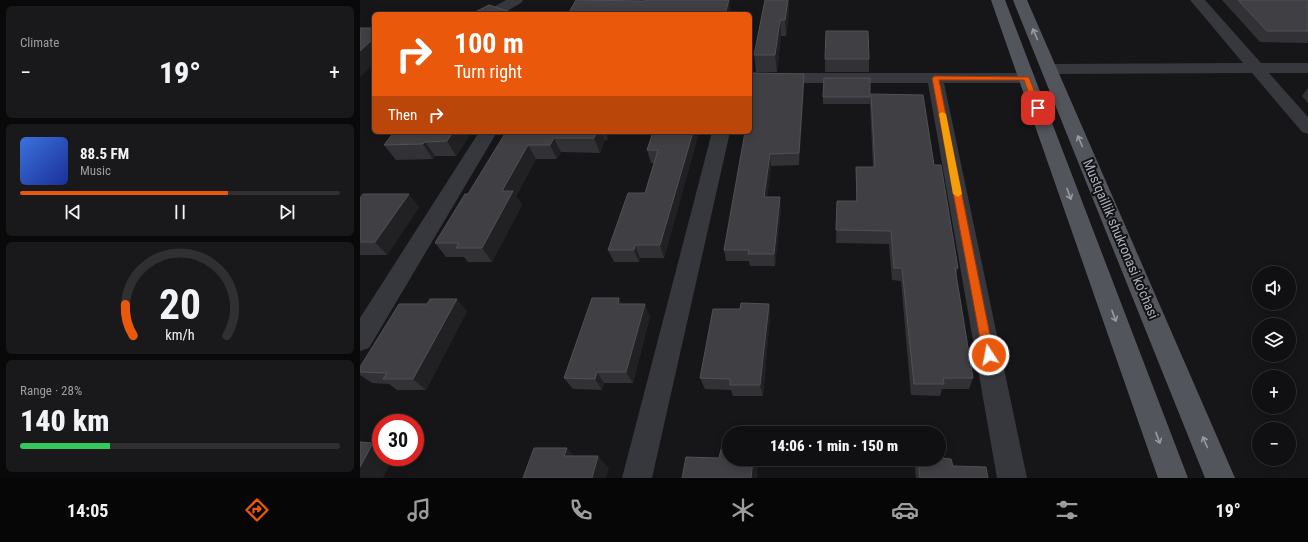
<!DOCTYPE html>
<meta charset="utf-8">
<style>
body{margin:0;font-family:"Roboto Condensed",sans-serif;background:#19191b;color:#f1f3f6;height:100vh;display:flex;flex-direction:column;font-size:15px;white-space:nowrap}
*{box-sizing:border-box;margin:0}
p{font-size:13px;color:#9c9d9f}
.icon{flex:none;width:22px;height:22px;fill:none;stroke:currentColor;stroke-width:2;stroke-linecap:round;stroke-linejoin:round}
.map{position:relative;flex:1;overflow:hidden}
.details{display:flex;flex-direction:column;gap:6px;padding:6px;background:#09090a;width:360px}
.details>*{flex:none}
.banner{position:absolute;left:12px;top:12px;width:380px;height:122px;border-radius:6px;box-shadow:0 2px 10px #0003,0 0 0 1px #303032;background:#ea580c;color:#fff;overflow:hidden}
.buttons{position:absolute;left:892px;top:266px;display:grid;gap:8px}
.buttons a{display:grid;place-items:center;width:44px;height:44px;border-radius:50%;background:#101012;box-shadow:0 2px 10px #0003,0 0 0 1px #303032;font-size:20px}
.speed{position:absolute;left:12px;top:414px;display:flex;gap:8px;font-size:20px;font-weight:700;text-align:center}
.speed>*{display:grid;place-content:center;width:52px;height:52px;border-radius:50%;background:#101012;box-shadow:0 2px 10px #0003,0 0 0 1px #303032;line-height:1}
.speed .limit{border:6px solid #d22;background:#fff;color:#111}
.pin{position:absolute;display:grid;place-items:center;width:34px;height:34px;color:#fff;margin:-17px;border-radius:8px;box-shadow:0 2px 6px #0006}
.me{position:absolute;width:44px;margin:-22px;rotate:349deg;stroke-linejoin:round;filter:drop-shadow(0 0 3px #0008)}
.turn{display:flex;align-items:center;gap:14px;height:84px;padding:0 16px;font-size:18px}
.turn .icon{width:52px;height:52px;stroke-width:2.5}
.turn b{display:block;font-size:28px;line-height:34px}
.then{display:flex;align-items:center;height:38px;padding:0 16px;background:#0003;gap:8px;font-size:15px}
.big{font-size:30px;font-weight:800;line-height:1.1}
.details .widget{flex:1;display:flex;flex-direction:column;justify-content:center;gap:6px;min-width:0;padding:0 14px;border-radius:6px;background:#19191b}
.details .dial{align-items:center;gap:0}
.dial svg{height:104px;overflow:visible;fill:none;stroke:#303032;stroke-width:7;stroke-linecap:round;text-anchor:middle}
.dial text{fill:#f1f3f6;stroke:none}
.song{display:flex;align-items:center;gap:12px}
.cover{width:48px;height:48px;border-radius:6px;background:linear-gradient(135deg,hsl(220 70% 55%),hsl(230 70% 35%))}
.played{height:4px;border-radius:2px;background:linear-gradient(90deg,#ea580c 65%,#303032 65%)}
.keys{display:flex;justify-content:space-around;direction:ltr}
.heat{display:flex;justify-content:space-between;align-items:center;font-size:22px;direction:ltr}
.charge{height:6px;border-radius:3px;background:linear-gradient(90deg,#34c759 28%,#303032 0)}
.trip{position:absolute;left:362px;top:426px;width:224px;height:40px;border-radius:20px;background:#101012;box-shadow:0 2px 10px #0003,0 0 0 1px #303032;font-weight:800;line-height:40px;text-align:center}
.menu{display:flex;height:64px;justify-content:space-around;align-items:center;background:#060607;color:#9c9d9f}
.menu .icon{width:28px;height:28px}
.menu .active{color:#ea580c}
.menu b{font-size:18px;color:#f1f3f6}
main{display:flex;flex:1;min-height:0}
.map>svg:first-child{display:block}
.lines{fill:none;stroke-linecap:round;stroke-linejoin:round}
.minor{fill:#37383d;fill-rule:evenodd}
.major{fill:#53555c;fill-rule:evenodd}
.wall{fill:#323236}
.shaded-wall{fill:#212124}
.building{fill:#3f3f44;stroke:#4f5156}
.oneway{stroke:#979ba6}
.route{fill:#ea580c;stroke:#983908}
.slow{fill:#f59e0b}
.labels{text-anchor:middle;stroke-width:4;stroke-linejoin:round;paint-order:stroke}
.street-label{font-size:14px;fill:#a8adb8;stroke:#111113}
</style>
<main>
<section class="details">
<div class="widget"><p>Climate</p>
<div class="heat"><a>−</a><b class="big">19°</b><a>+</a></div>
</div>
<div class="widget">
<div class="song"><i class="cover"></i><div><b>88.5 FM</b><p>Music</p></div></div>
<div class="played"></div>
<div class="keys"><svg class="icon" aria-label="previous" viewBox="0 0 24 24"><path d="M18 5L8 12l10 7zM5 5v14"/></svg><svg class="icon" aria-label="pause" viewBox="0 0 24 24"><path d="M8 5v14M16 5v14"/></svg><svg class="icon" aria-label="next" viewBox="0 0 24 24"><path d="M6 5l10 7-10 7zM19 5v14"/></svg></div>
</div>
<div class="widget dial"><svg viewBox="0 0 100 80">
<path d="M14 69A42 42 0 1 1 86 69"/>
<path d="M14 69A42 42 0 0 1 8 45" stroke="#ea580c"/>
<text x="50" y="56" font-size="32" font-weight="700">20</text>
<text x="50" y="72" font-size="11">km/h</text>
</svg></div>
<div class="widget"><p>Range · 28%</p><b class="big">140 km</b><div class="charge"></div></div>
</section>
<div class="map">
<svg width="948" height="478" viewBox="0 0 948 478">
<rect width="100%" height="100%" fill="#161618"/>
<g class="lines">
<path class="minor" d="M 146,0 L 163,0 L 161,3 L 142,14 L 125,14 L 127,11 Z
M 830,0 L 845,0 L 901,63 L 948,63 L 948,73 L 909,73 L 948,117 L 948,134 L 942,132 L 892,73 L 690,74 L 684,72 L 682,69 L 684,66 L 690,64 L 883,63 Z
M 390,73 L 667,73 L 673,74 L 675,78 L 673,82 L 667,83 L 584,83 L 667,478 L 637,478 L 568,83 L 390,83 Z
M 119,132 L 137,132 L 9,348 L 0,351 L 0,318 Z
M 352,132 L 370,132 L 292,478 L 262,478 Z"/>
<path class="major" d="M 631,0 L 645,0 L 828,478 L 798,478 Z
M 653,0 L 667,0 L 875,478 L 845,478 Z"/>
</g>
<path class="wall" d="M 405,0 L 429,0 L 429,12 L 426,36 L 421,36 L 417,72 L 396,72 L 394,55 Z
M 862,0 L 948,0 L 948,43 L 900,42 Z
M 465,59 L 509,59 L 509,72 L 465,72 Z
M 390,80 L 444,86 L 439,165 L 411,166 L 407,197 L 421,209 L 415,266 L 390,266 L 389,261 L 366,261 L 364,250 L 390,132 Z
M 948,88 L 948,103 L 942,96 Z
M 510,96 L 574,165 L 598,268 L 596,276 L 613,378 L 609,389 L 582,389 L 580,396 L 551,395 L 541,281 L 532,280 L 529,244 L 476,243 L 477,201 L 496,201 L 496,167 L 513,167 L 510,104 L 463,104 L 463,97 Z
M 34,132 L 112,132 L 96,156 L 75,156 L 73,159 L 36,160 L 24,145 Z
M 146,132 L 250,132 L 247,140 L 245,140 L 240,153 L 201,152 L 197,159 L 176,159 L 156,196 L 162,205 L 132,262 L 108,262 L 104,257 L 86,257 L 75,243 L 108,194 Z
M 293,132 L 339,132 L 304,258 L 280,258 L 279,262 L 254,262 L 248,250 L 285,193 L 294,163 L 291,163 L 287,150 Z
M 0,198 L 59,207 L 27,255 L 0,255 Z
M 259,298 L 262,304 L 290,316 L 273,383 L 244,383 L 242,390 L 213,389 L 204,378 Z
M 409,304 L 410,316 L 403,396 L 373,396 L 371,390 L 345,389 L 340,378 L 380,309 Z
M 107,311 L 66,390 L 37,390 L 29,384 L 12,383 L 0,375 L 0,367 Z
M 558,459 L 579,459 L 593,466 L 628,478 L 556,478 L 555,468 Z"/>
<path class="shaded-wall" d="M 369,0 L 371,12 L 371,14 L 365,14 Z
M 428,0 L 429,0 L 429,12 L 426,36 L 425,20 Z
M 420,20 L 421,36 L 417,72 L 415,55 Z
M 14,38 L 14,63 L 0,77 L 0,51 Z
M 444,74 L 444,86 L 439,165 L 439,153 Z
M 93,132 L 112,132 L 96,156 L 87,141 Z
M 237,132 L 243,132 L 245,140 L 240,153 L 234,138 Z
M 244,132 L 250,132 L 247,140 Z
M 333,132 L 339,132 L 304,258 L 300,245 Z
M 194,138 L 201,152 L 197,159 L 190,145 Z
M 65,142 L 75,156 L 73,159 L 63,144 Z
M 168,145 L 176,159 L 156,196 L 162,205 L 132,262 L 122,248 L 142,191 Z
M 410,154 L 411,166 L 406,209 L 404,197 Z
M 49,194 L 59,207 L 27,255 L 15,242 Z
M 420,197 L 421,209 L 415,266 L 414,254 Z
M 275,245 L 280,258 L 279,262 L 274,250 Z
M 259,298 L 265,311 L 258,304 Z
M 97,299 L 107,311 L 66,390 L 53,379 Z
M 285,304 L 290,316 L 273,383 L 266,372 Z
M 409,304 L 410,316 L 403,396 L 400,385 Z
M 237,372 L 244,383 L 242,390 L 235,379 Z
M 13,443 L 21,447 L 21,457 L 34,457 L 23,478 L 0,478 L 0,467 Z
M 207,448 L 219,461 L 204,456 Z
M 238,456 L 249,468 L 246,478 L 232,478 Z
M 393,459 L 397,459 L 398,462 L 397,478 L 391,478 Z"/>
<path class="building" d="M 216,0 L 285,1 L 285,0 L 369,0 L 365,14 L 208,14 Z
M 405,0 L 428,0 L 425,20 L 420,20 L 415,55 L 394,55 Z
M 878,0 L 948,0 L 948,31 L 907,31 Z
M 129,5 L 157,14 L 111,14 Z
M 0,28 L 14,28 L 14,38 L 0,51 Z
M 466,31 L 508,31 L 509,59 L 465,59 Z
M 392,73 L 444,74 L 439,153 L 410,154 L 404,197 L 420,197 L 414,254 L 388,254 L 389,250 L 364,250 L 385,132 L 390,132 L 390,104 L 392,92 L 390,92 L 390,80 Z
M 464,78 L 510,78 L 510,97 L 463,97 Z
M 511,94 L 563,95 L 574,165 L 581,165 L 598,268 L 595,268 L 613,378 L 583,378 L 584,384 L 554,384 L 542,268 L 534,268 L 531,231 L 476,230 L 477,201 L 497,201 L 496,167 L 515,167 Z
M 34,132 L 93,132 L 87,141 L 65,142 L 63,144 L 24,145 Z
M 146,132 L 237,132 L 234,138 L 194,138 L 190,145 L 168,145 L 142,191 L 153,191 L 122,248 L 96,248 L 99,243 L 75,243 L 105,194 L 108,194 Z
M 293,132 L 333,132 L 300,245 L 275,245 L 274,250 L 248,250 L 268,193 L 285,193 L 298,150 L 287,150 Z
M 3,194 L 49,194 L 15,242 L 0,242 L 0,198 Z
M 232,298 L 259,298 L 258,304 L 285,304 L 266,372 L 237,372 L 235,379 L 204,378 Z
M 70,299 L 97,299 L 53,379 L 23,379 L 27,373 L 0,372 L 0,367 L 39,304 L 67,304 Z
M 381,303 L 409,304 L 400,385 L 370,385 L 370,379 L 340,378 L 353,309 L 380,309 Z
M 0,442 L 13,443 L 0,467 Z
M 174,448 L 207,448 L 204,456 L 238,456 L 232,478 L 163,478 Z
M 361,449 L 369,449 L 369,459 L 393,459 L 391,478 L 322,478 L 326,457 L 359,458 Z
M 579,458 L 591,459 L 593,466 L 626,467 L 628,478 L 560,478 L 558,459 L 579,459 Z"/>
<defs><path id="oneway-shaft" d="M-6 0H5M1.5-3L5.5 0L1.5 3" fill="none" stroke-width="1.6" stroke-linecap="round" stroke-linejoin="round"/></defs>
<g class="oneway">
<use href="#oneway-shaft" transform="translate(675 34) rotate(-113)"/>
<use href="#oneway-shaft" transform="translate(720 141) rotate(-113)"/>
<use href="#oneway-shaft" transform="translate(709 194) rotate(70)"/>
<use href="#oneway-shaft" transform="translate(754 316) rotate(70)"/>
<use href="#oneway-shaft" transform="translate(798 438) rotate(70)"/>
<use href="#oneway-shaft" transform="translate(845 442) rotate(-113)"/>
</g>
<path class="route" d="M 575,76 L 669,77 L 681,108 L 678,110 L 674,108 L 664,80 L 579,80 L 634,355 L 633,358 L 629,360 L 625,358 L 623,355 L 572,78 Z"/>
<path class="slow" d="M 582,112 L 586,114 L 602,194 L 598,197 L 593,194 L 579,114 Z"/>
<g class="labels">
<g class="street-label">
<text transform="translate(761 239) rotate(67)" y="5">Mustqaillik shukronasi ko'chasi</text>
</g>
</g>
</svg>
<div class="buttons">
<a><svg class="icon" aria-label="sound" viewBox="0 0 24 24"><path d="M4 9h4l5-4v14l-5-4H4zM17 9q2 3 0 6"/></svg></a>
<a><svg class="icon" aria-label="layers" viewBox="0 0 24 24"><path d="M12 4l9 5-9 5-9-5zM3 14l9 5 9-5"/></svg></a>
<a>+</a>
<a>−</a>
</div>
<div class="speed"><div class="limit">30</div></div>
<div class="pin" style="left:678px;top:108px;background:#d93025"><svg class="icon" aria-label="arrive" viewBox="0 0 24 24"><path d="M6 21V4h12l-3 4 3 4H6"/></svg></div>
<svg class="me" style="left:629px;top:355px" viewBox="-20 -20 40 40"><circle r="17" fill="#ea580c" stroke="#fff" stroke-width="3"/><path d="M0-11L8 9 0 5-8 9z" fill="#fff"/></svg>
<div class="trip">14:06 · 1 min · 150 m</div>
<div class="banner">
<div class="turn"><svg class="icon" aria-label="right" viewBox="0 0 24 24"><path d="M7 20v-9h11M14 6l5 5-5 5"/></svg><div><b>100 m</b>Turn right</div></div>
<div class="then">Then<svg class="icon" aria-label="right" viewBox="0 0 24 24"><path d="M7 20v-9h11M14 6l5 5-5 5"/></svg></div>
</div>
</div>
</main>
<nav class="menu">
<b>14:05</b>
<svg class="icon active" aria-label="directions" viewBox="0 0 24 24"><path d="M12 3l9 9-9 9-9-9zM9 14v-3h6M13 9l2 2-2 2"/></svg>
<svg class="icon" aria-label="music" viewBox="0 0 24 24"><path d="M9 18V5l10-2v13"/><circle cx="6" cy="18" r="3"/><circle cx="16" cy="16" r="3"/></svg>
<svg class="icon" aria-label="phone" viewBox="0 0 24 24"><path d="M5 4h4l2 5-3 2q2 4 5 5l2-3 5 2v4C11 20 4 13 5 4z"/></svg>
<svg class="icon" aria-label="climate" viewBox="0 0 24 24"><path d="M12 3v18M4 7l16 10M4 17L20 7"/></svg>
<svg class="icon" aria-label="car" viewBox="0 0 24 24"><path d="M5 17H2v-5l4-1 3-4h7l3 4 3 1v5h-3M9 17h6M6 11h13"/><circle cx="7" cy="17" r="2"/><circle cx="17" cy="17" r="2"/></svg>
<svg class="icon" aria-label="filters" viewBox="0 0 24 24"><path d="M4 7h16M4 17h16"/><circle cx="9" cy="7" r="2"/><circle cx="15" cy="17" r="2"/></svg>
<b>19°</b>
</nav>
